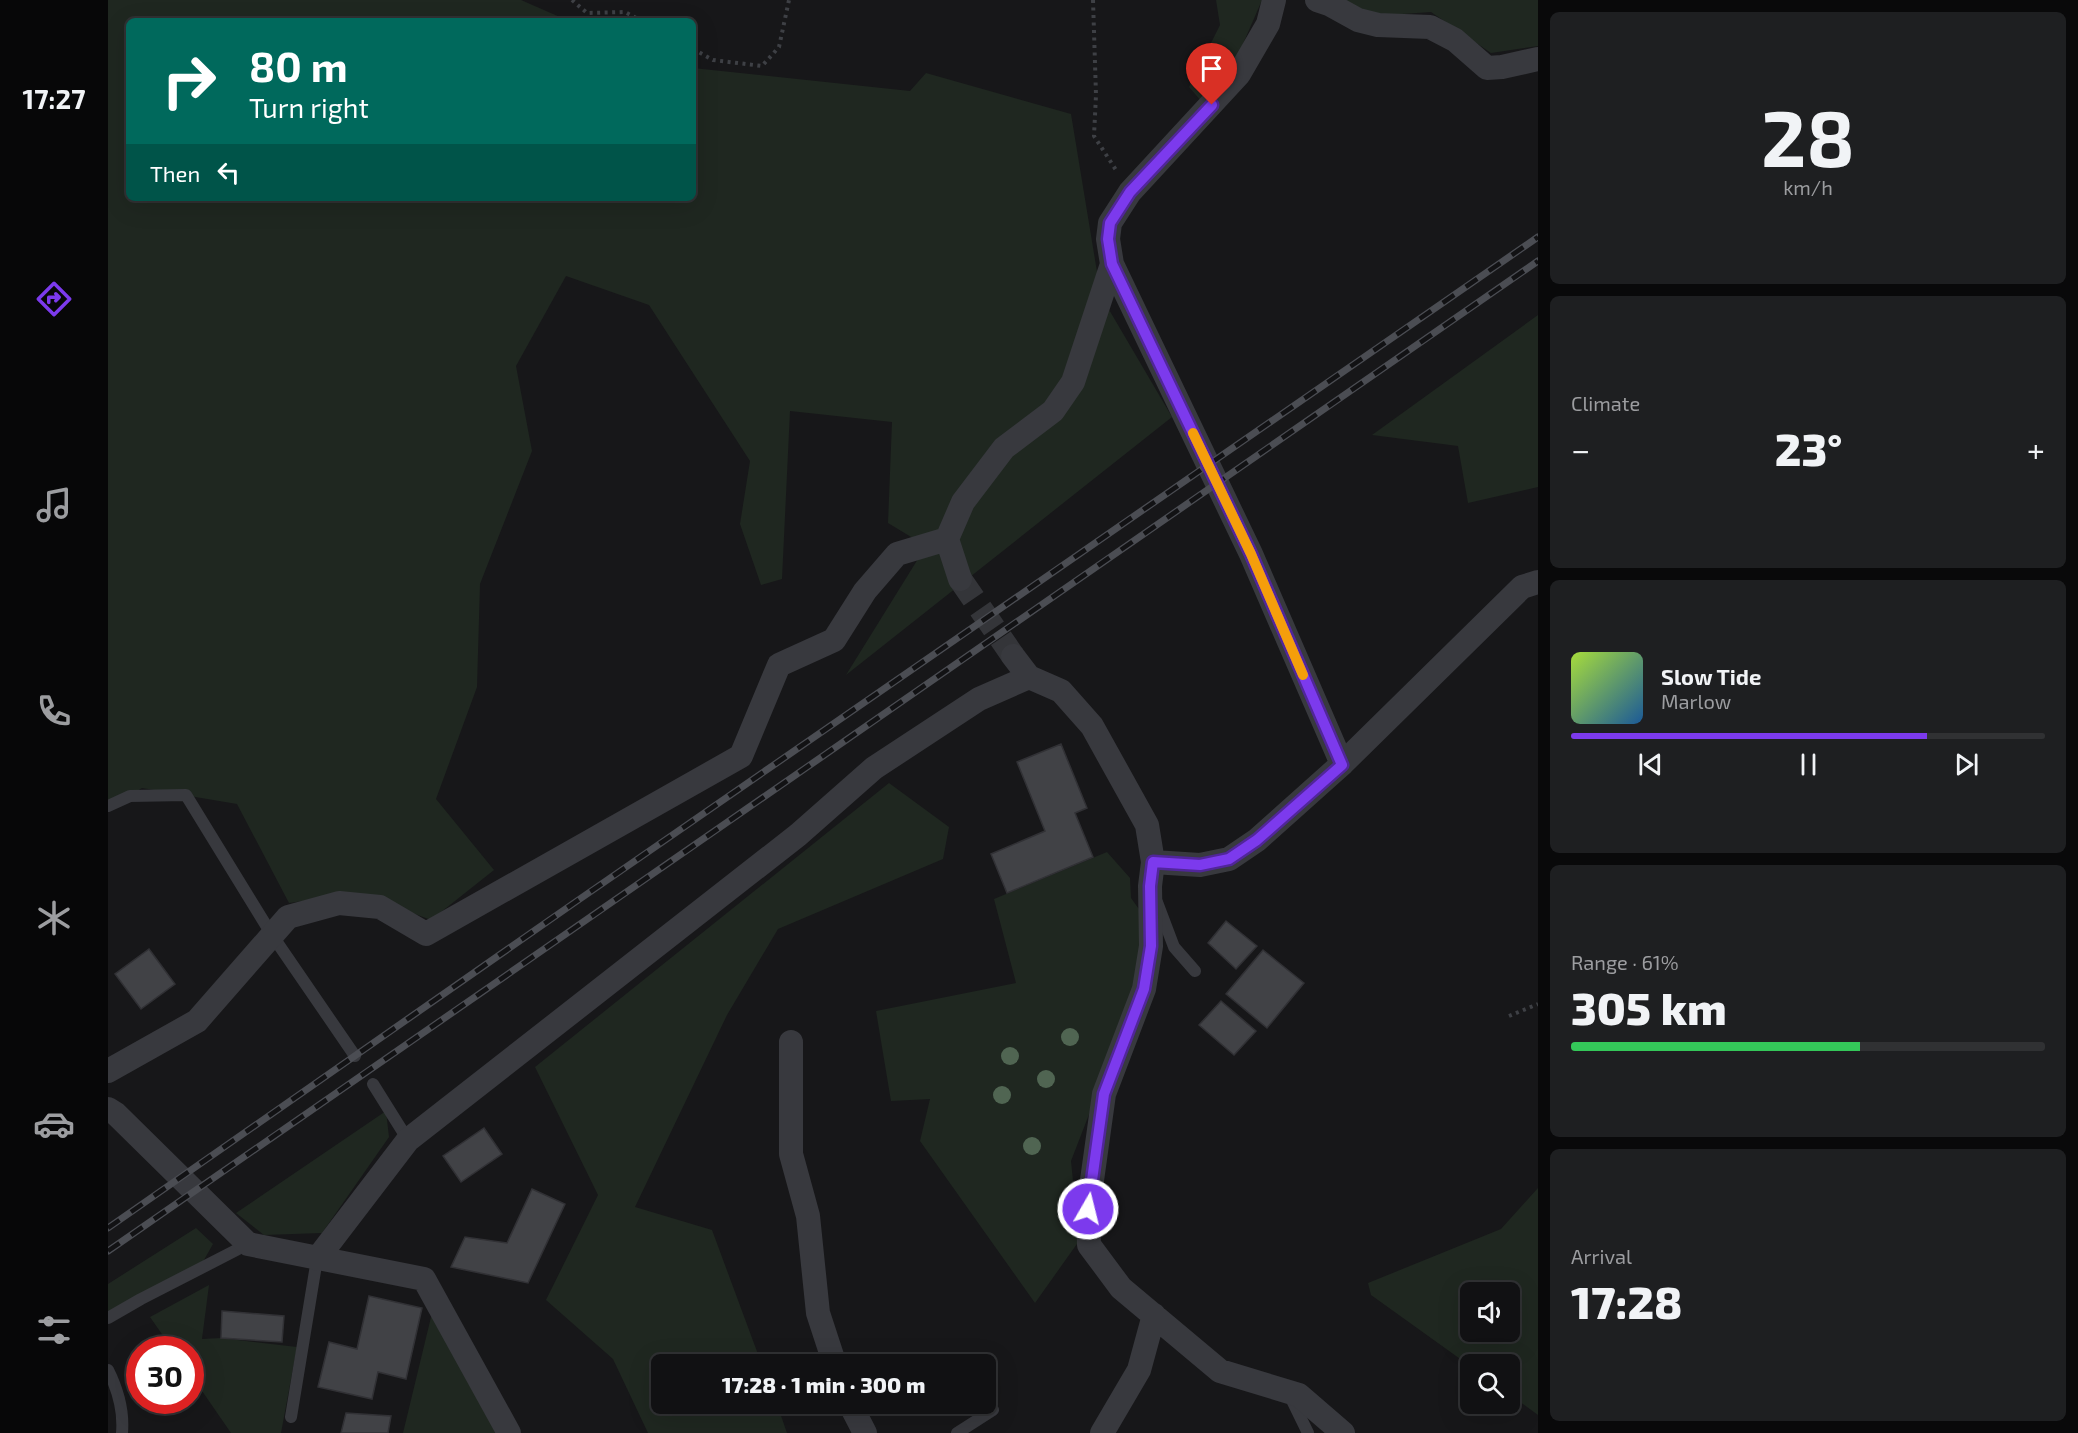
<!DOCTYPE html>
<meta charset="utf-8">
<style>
body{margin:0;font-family:"Exo 2",sans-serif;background:#1e1f21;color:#f1f3f6;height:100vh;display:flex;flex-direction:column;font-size:22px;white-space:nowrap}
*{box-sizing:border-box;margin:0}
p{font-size:20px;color:#9c9da0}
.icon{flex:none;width:33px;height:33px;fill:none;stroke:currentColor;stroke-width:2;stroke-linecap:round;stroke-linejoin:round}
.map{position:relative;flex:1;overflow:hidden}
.side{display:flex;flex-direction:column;gap:12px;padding:12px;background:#09090a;width:540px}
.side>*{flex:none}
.top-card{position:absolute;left:18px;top:18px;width:570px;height:183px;border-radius:9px;box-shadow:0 6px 24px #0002,0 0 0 2px #303133;background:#00695c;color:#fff;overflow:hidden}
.buttons{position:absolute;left:1352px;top:1282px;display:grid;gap:12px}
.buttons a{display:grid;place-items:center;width:60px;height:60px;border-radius:9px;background:#111113;box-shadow:0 6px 24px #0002,0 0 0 2px #303133;font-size:30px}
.speed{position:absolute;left:18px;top:1336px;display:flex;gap:12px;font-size:30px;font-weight:700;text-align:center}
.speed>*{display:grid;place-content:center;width:78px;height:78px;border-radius:50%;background:#111113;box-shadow:0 6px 24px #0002,0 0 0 2px #303133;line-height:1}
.speed .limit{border:9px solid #d22;background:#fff;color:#111}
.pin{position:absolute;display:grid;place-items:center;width:51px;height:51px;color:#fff;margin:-62px -26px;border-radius:50% 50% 50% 0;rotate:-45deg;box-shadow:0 0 6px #0007}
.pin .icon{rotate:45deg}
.me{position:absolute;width:66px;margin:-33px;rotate:8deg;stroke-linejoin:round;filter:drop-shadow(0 0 4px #0008)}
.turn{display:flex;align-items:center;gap:21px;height:126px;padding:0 24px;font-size:27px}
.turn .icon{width:78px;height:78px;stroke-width:2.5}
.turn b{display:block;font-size:42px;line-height:51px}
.then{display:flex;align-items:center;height:57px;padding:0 24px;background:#0003;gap:12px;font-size:22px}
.big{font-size:45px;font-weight:800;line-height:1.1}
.side .card{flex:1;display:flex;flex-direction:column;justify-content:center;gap:9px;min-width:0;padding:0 21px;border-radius:9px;background:#1e1f21}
.side .dial{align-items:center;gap:0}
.dial b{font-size:78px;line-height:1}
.song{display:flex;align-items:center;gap:18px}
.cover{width:72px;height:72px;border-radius:9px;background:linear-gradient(135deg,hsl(80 70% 55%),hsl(210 70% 35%))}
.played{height:6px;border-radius:3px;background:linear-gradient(90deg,#7c3aed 75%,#303133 75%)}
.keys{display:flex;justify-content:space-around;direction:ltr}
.heat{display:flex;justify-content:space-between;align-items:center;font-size:33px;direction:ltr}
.charge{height:9px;border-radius:4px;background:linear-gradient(90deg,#34c759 61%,#303133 0)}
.trip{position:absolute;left:543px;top:1354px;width:345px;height:60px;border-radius:9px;background:#111113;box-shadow:0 6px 24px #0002,0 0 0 2px #303133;font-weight:800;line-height:60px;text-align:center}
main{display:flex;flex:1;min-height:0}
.dock{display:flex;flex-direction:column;width:108px;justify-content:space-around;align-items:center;background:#070708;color:#9c9da0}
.dock .icon{width:42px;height:42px}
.dock .selected{color:#7c3aed}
.dock b{font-size:27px;color:#f1f3f6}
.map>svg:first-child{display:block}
.green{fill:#1f2720;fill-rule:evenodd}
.building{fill:#414246;stroke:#313135;stroke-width:1.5}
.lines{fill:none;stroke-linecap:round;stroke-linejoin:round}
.minor-tunnel{stroke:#343539;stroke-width:24;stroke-dasharray:24 12;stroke-linecap:butt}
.path{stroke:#3e4045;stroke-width:4;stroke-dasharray:3 4.5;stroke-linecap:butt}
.service{stroke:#38393e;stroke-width:12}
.minor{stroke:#38393e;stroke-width:24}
.rail-casing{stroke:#4b4d53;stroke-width:7}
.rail{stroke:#121214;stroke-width:4.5;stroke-dasharray:14;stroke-linecap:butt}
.tree{fill:#506552}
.route-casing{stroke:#51269a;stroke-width:15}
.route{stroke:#7c3aed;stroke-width:10}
.slow{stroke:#f59e0b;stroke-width:10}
</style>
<main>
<nav class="dock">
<b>17:27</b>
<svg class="icon selected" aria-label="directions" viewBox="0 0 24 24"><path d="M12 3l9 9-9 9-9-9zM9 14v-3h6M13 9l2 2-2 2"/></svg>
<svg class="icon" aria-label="music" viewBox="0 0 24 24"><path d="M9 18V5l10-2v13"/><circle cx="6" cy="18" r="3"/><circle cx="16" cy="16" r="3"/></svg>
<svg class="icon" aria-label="phone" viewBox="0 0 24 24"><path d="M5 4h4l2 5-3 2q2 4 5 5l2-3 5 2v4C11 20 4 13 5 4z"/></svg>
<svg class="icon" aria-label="climate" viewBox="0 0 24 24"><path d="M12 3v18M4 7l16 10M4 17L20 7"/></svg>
<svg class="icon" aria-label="car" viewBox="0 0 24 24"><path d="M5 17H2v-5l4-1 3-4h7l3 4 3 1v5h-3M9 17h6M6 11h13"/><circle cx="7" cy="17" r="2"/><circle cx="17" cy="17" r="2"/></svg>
<svg class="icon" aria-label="filters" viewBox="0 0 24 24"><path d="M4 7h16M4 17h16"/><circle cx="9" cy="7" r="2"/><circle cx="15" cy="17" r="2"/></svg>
</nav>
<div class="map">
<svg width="1430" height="1433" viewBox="0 0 1430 1433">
<rect width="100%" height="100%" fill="#171719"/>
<path class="green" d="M 0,0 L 413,0 L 461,21 L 21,21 L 21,198 L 585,198 L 585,68 L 802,91 L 818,73 L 963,114 L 993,296 L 1064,417 L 738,675 L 818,546 L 780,523 L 784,422 L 682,411 L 674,579 L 653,585 L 632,524 L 642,461 L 541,305 L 458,276 L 408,366 L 424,451 L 372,584 L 369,687 L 328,799 L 386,870 L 323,920 L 252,893 L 181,903 L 129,804 L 34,788 L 0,808 Z
M 1108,0 L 1154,0 L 1125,67 L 1094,102 L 1081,87 L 1112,25 Z
M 1230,0 L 1430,0 L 1430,46 L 1383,53 L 1323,12 L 1267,16 Z
M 1430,315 L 1430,487 L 1360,503 L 1350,446 L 1264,435 Z
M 781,783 L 841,827 L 835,859 L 670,929 L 619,1015 L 527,1207 L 604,1230 L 654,1365 L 554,1365 L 554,1404 L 669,1404 L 679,1433 L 540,1433 L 505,1359 L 438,1300 L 490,1195 L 427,1067 Z
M 999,852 L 1022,878 L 1023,898 L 1038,919 L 1021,1011 L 963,1161 L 971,1241 L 927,1303 L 812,1141 L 822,1099 L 783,1101 L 768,1011 L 908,983 L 886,899 Z
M 278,1111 L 281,1137 L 214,1233 L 156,1235 L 128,1213 Z
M 1430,1188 L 1430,1415 L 1401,1394 L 1401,1365 L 1362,1366 L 1263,1295 L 1260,1283 L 1393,1229 ZM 1362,1293 L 1401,1293 L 1401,1332 L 1362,1332 Z
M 88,1228 L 105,1244 L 92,1267 L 0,1318 L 0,1284 Z
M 101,1285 L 94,1339 L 113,1338 L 189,1347 L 173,1433 L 123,1433 L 83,1375 L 82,1350 L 65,1350 L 42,1317 Z
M 324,1313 L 391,1433 L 295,1433 Z"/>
<path class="building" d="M 953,744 L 979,808 L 967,813 L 985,857 L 899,893 L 883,854 L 937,831 L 909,762 Z
M 1118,921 L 1149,946 L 1128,969 L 1100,943 Z
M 41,949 L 67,984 L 33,1009 L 7,974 Z
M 1155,950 L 1196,983 L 1159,1028 L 1118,994 Z
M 1113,1001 L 1148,1031 L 1126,1055 L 1091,1025 Z
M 376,1128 L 394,1154 L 353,1182 L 335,1156 Z
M 424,1189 L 457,1204 L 420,1283 L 343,1267 L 357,1237 L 399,1243 Z
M 261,1296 L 314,1308 L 298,1379 L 270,1372 L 264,1399 L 210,1387 L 221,1342 L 249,1349 Z
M 114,1311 L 176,1316 L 174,1342 L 113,1338 Z
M 238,1413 L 283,1416 L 280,1433 L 233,1433 Z"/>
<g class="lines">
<path class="minor-tunnel" d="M 852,579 L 905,656"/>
<path class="path" d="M 464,0 L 479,13 L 517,12 L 534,21
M 985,0 L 988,95 L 986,136 L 1008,170
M 585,49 L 605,60 L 654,66 L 671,47 L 681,0
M 1401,1016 L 1430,1004"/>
<path class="service" d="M 0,806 L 22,796 L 78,795 L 164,935 L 247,1056
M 1049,902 L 1066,947 L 1087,971
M 265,1084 L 300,1140
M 0,1318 L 33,1299 L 140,1244
M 0,1370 C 10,1390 16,1410 14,1433
M 1181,1394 L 1200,1433
M 183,1417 L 209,1259
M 849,1433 L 885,1410"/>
<path class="minor" d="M 1166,0 L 1160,24 L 1131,74 L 1022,192 L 1002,223 L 1000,239 L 1004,264 L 1143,554 L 1234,764
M 1209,0 L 1221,4 L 1250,20 L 1270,25 L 1322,27 L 1347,40 L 1379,68 L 1394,67 L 1430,59
M 839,539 L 852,579
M 905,656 L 921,677
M 1045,862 L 1092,865 L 1121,859 L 1149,840 L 1234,764 L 1414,587 L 1430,582
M 683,1042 L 683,1154 L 700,1216 L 710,1313 L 727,1365
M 0,1071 L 89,1021 L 180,917 L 231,903 L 272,907 L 318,934 L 633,756 L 671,665 L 726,640 L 757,591 L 789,554 L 839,539 L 855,502 L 896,448 L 945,411 L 965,382 L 1004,264
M 0,1109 L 8,1114 L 140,1244 L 316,1279 L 401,1433
M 209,1259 L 300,1140 L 690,835 L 766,768 L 871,699 L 921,677 L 953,691 L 984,726 L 1039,825 L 1045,862 L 1042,886 L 1043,946 L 1036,989 L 996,1094 L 980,1209 L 981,1245 L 1013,1288 L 1112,1371 L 1191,1395 L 1235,1433
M 742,1404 L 757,1433
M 994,1433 L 1031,1370 L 1046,1315"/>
<defs>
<path id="rail" d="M 0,1228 L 466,903 L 1430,237
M 0,1251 L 1430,261"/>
</defs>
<use href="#rail" class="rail-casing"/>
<use href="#rail" class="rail"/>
</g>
<g class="tree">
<circle cx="962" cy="1037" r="9"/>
<circle cx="902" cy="1056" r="9"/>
<circle cx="938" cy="1079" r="9"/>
<circle cx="894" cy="1095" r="9"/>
<circle cx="924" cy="1146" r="9"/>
</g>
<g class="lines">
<defs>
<path id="route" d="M 980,1209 L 996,1094 L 1036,989 L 1043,946 L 1042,886 L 1045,862 L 1092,865 L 1121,859 L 1149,840 L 1234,765 L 1143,554 L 1004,264 L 1000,239 L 1002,223 L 1022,192 L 1104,105"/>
</defs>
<use href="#route" class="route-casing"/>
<use href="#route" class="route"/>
<path class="slow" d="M 1085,433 L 1143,554 L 1195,675"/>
</g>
</svg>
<div class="buttons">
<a><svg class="icon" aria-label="sound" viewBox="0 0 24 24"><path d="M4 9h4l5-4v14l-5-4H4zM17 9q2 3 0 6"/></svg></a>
<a><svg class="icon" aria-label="search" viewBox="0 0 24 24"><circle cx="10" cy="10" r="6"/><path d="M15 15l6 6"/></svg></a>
</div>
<div class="speed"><div class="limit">30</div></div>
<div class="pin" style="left:1104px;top:105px;background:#d93025"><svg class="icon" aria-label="arrive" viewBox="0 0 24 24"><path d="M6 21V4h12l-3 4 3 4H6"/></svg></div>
<svg class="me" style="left:980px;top:1209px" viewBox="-20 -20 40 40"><circle r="17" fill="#7c3aed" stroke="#fff" stroke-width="3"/><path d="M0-11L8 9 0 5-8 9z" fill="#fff"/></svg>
<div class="trip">17:28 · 1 min · 300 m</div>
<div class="top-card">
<div class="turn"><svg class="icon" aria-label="right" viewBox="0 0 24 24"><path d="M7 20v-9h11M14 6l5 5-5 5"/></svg><div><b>80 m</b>Turn right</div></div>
<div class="then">Then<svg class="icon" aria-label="left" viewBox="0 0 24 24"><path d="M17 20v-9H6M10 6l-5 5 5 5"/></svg></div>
</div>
</div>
<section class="side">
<div class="card dial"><b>28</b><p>km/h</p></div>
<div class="card"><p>Climate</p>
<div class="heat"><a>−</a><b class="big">23°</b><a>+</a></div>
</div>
<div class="card">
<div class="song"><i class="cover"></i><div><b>Slow Tide</b><p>Marlow</p></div></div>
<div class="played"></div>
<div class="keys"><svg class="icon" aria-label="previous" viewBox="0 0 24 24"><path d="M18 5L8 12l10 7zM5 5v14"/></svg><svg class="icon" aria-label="pause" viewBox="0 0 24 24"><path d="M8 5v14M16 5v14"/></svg><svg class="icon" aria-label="next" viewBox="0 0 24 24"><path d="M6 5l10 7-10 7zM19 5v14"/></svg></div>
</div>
<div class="card"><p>Range · 61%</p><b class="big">305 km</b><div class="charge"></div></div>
<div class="card"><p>Arrival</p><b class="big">17:28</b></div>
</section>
</main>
